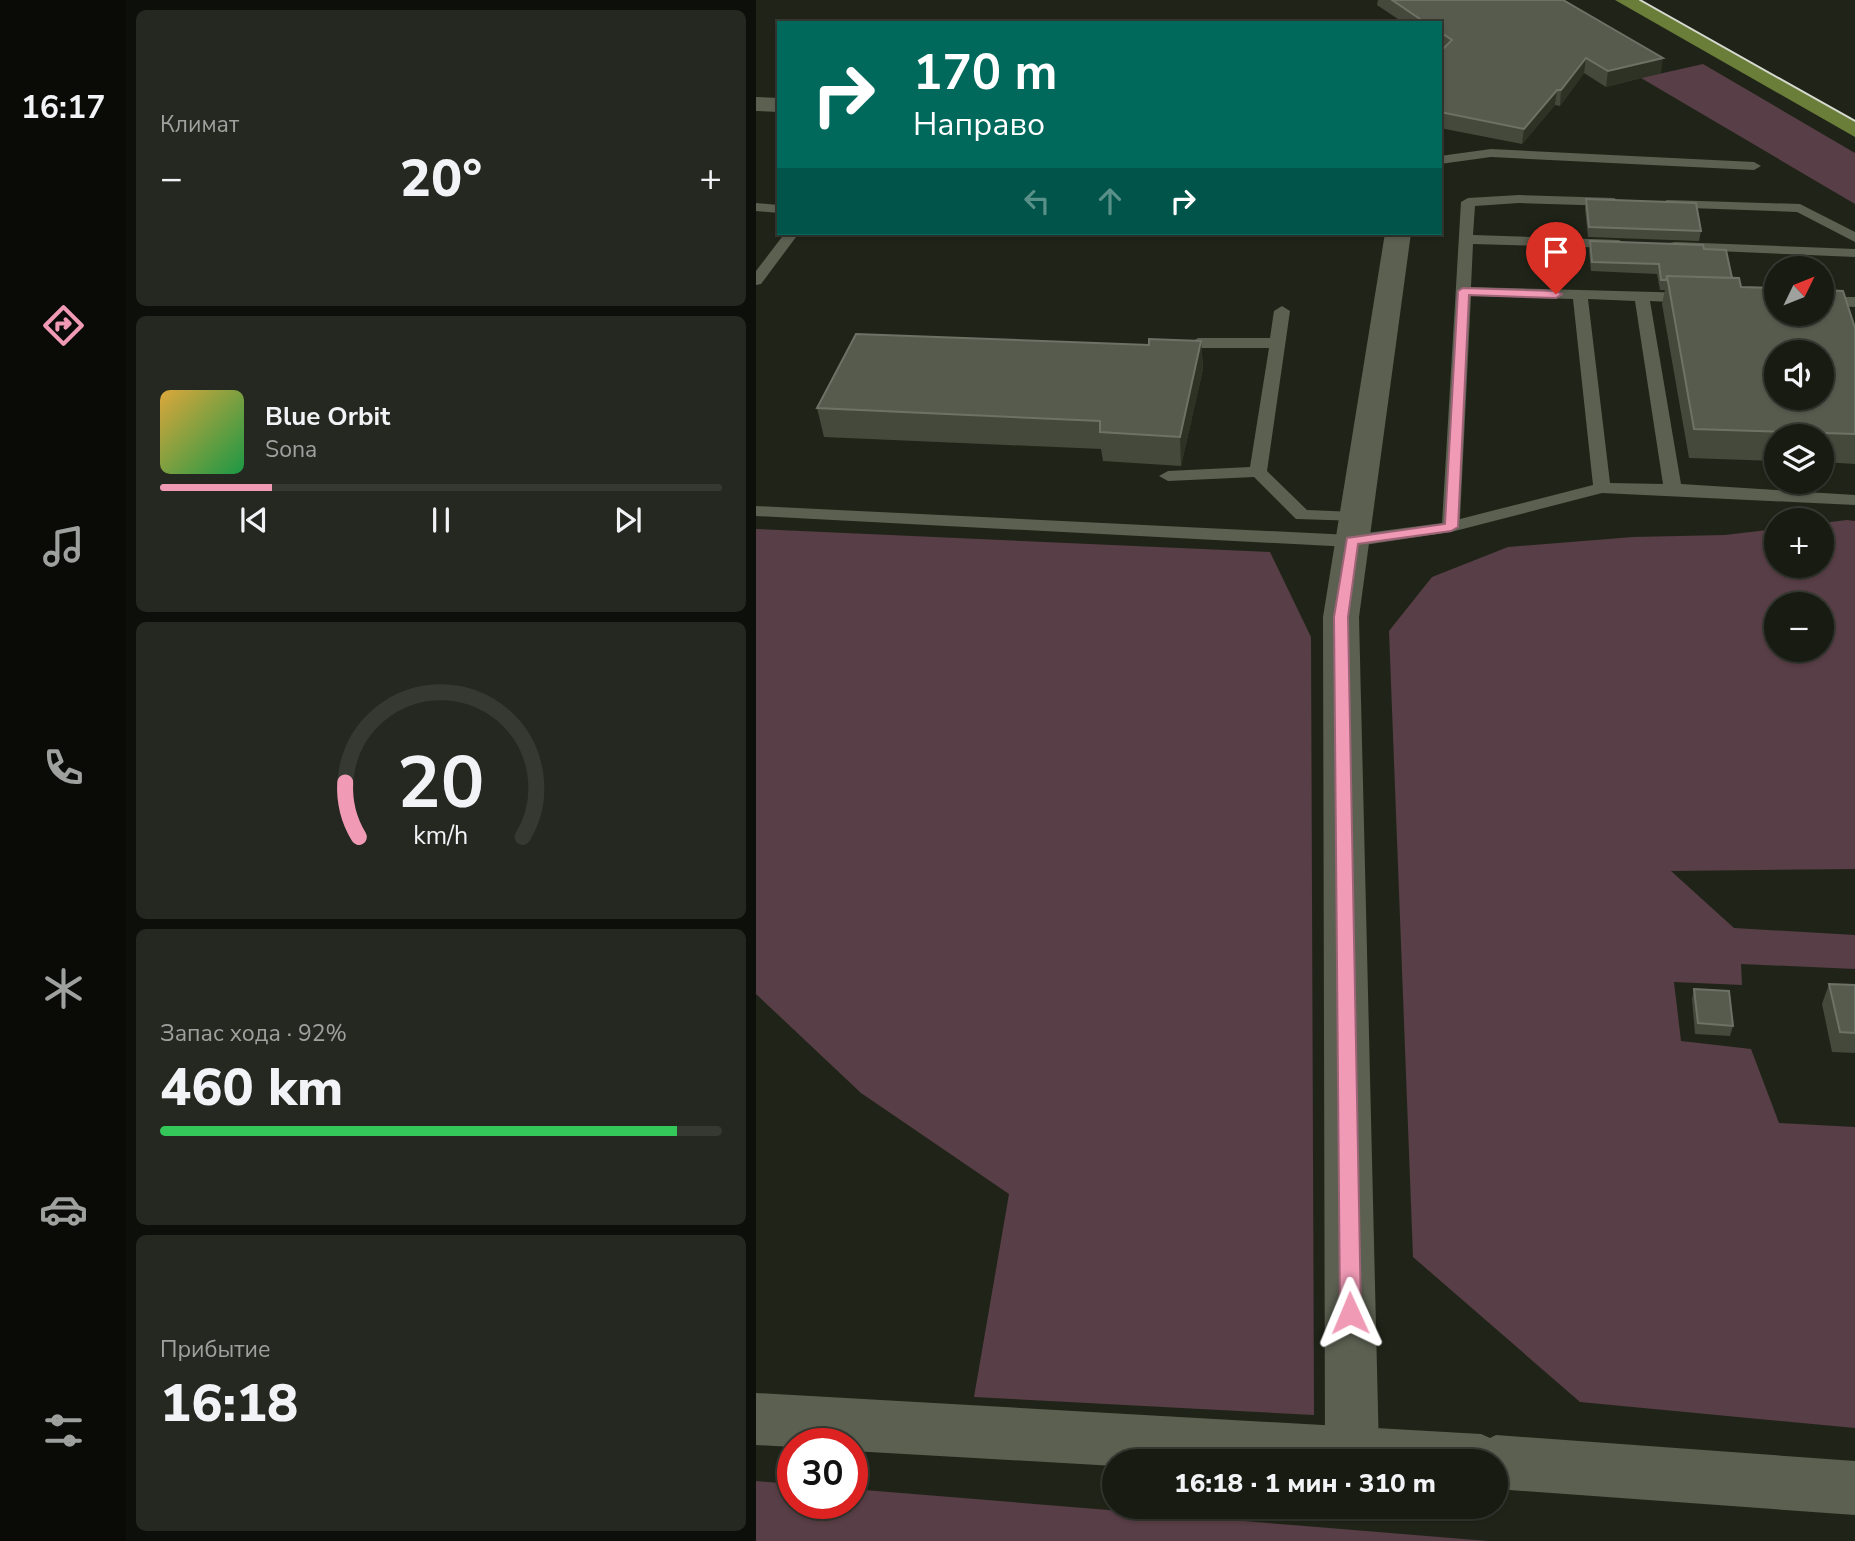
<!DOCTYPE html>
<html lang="ru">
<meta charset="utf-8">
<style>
body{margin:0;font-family:"Nunito Sans",sans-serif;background:#252820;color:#f1f3f6;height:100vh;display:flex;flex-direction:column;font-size:26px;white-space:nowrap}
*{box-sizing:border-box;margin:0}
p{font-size:23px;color:#9fa19f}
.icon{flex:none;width:38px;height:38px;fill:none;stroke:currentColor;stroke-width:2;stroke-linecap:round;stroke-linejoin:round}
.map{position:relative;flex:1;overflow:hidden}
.drawer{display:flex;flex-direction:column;gap:10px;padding:10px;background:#0d0f0a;width:630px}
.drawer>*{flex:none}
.guide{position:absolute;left:21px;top:21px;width:665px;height:214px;border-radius:0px;box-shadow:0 2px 5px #0004,0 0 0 2px #363932;background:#00695c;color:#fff;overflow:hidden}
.needle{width:46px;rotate:47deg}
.controls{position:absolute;left:1008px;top:256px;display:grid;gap:14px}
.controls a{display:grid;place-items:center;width:70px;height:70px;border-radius:50%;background:#181b12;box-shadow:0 2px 5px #0004,0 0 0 2px #363932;font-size:35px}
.speed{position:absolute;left:21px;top:1428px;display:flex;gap:14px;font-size:35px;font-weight:700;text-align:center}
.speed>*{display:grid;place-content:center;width:91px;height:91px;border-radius:50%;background:#181b12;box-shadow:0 2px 5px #0004,0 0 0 2px #363932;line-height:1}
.speed .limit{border:10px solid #d22;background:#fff;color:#111}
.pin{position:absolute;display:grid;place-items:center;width:60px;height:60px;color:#fff;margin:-72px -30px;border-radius:50% 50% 50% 0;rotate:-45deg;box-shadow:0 0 7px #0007}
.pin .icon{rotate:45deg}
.me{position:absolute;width:77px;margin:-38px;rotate:359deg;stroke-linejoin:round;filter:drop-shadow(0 0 5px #0008)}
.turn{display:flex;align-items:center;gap:24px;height:147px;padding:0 21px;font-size:32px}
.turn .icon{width:91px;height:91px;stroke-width:2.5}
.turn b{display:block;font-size:49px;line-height:60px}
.lanes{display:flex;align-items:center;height:66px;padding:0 21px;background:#0003;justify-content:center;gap:35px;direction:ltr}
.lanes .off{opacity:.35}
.big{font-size:52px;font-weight:800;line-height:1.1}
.drawer .card{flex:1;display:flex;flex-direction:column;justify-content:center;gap:10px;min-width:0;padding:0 24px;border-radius:10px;background:#252820}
.drawer .dial{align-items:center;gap:0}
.dial svg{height:182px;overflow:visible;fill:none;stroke:#363932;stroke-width:7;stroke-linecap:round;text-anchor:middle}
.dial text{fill:#f1f3f6;stroke:none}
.song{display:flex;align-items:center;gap:21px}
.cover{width:84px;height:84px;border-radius:10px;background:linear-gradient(135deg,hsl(40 70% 55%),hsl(140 70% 35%))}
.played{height:7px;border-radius:4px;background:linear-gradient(90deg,#f09ab6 20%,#363932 20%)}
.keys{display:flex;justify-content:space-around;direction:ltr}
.heat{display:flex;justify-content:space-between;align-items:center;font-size:38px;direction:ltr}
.charge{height:10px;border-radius:5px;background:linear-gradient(90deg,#34c759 92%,#363932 0)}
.trip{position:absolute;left:346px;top:1449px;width:406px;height:70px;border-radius:35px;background:#181b12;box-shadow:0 2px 5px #0004,0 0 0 2px #363932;font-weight:800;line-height:70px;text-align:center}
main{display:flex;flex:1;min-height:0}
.menu{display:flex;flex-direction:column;width:126px;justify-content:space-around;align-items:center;background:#0a0b07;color:#9fa19f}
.menu .icon{width:49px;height:49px}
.menu .active{color:#f09ab6}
.menu b{font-size:32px;color:#f1f3f6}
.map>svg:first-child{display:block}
.green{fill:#583e46;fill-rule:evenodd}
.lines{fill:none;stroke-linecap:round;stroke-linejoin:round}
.service{fill:#5b6051;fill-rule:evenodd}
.minor{fill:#5b6051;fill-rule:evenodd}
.secondary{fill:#5b6051;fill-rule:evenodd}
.primary{fill:#6a7d39;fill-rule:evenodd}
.tram{stroke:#d5d8ce;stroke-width:2}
.wall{fill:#44493b}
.shaded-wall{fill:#2e3225}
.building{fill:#565b4e;stroke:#6e7266;stroke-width:2;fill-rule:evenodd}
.route{fill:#f09ab6;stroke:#9c6476;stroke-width:2}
</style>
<main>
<nav class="menu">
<b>16:17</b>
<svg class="icon active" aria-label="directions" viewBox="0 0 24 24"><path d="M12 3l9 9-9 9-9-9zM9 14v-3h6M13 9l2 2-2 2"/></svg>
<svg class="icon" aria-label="music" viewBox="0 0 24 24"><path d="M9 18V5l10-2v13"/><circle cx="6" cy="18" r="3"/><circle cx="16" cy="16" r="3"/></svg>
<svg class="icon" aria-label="phone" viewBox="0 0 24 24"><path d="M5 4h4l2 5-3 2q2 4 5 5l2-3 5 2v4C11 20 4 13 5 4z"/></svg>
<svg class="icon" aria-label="climate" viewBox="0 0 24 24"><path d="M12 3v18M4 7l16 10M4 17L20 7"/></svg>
<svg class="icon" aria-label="car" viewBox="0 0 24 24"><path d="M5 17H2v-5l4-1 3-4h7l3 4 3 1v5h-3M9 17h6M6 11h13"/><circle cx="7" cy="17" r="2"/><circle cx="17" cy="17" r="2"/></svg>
<svg class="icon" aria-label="filters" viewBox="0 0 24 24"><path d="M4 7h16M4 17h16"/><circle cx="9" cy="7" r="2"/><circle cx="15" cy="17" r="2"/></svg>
</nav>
<section class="drawer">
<div class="card"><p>Климат</p>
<div class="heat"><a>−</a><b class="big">20°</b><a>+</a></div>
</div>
<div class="card">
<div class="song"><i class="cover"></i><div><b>Blue Orbit</b><p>Sona</p></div></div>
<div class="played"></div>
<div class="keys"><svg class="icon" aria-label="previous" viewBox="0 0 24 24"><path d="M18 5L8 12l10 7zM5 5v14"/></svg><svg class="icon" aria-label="pause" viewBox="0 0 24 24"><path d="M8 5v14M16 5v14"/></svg><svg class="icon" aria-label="next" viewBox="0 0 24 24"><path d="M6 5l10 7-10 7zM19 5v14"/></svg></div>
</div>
<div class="card dial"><svg viewBox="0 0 100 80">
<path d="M14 69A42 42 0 1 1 86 69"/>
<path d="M14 69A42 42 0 0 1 8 45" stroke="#f09ab6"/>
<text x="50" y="56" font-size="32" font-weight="700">20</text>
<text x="50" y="72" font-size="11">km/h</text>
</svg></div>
<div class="card"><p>Запас хода · 92%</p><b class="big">460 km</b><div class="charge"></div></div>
<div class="card"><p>Прибытие</p><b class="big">16:18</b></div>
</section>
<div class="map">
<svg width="1099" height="1541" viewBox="0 0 1099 1541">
<rect width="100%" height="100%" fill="#202418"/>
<path class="green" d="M 947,64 L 1099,153 L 1099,204 L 885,78 Z
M 1091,520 L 1099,521 L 1099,869 L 915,871 L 978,928 L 1099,935 L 1099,969 L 985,964 L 986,985 L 918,982 L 925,1041 L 995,1049 L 1023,1123 L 1099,1127 L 1099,1428 L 824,1402 L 657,1257 L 633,631 L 676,577 L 752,547 L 877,537 L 969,535 L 1020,529 L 1020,565 L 1066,565 L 1066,523 ZM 1020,604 L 1066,604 L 1066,649 L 1020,649 Z
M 0,529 L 514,552 L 555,637 L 558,1415 L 218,1397 L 253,1194 L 105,1093 L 0,994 Z
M 0,1481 L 37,1484 L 37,1503 L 96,1503 L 96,1489 L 732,1541 L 0,1541 Z"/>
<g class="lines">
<path class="service" d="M 735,149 L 998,162 L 1005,166 L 998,170 L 735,157 L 684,164 L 684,156 Z
M 763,195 L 858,198 L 865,202 L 858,206 L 763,203 L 719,206 L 717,235 L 863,240 L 870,244 L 863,248 L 717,244 L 715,287 L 936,293 L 944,298 L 936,303 L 894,301 L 925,484 L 1099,495 L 1099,505 L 846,493 L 695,532 L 595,547 L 0,516 L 0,506 L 595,535 L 686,523 L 705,202 L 712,198 ZM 715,296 L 817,299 L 837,485 L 704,519 ZM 832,299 L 879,301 L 907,484 L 854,483 Z
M 911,200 L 1044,204 L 1099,232 L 1099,242 L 1041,212 L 906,207 L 904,204 Z
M 0,203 L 23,205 L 23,213 L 0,211 Z
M 29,233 L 43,233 L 5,284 L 0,285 L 0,271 Z
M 919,242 L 1099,249 L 1099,257 L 914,249 L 914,243 Z
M 1066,297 L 1099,297 L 1099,307 L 1066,305 Z
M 526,306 L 534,311 L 511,471 L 551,510 L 599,512 L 605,513 L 608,517 L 605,521 L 540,519 L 498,477 L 412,481 L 403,476 L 412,471 L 494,467 L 513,348 L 442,348 L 434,343 L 442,338 L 514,338 L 518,311 Z"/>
<path class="minor" d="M 0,97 L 23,98 L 23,112 L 0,111 Z
M 629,233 L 655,233 L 603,617 L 623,1452 L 619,1461 L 573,1461 L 569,1452 L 567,617 Z"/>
<path class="secondary" d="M 0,1393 L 725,1434 L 734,1438 L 740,1435 L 1099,1461 L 1099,1515 L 740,1489 L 740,1461 L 359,1461 L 359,1466 L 96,1451 L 96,1444 L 37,1444 L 37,1447 L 0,1445 Z"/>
<path class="primary" d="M 859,0 L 884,0 L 1099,120 L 1099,137 Z"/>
<path class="tram" d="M 884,0 L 1099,121"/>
</g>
<path class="wall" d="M 622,0 L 807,0 L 905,73 L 850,87 L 828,73 L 804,106 L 799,105 L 766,144 L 684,128 L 684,52 L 687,50 L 684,48 L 684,23 L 648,23 L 621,5 Z
M 830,199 L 945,231 L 943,241 L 832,237 L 829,209 Z
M 834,241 L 948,249 L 985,287 L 1099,328 L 1099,464 L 1066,462 L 1066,436 L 1020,436 L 1020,461 L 933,458 L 906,304 L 909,290 L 904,290 L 901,274 L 835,271 L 833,251 Z
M 445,341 L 447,369 L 425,466 L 347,461 L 345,449 L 68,437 L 61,408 L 393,345 Z
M 1073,984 L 1099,985 L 1099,1053 L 1076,1052 L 1066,1004 Z
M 938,989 L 977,1026 L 974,1036 L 939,1034 L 936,999 Z"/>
<path class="shaded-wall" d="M 830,58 L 828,73 L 804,106 L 805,90 Z
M 907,58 L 905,73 L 850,87 L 852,71 Z
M 801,90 L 799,105 L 766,144 L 768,129 Z
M 445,341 L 447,369 L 425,466 L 424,437 Z"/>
<path class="building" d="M 636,0 L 807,0 L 907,58 L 852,71 L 830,58 L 805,90 L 801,90 L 768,129 L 684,112 L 684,52 L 696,40 L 684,32 L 684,23 L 670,23 Z
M 830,199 L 940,203 L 945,231 L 833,227 Z
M 834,241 L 947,245 L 948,249 L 970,250 L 976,278 L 911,276 L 910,280 L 905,280 L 903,264 L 836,262 Z
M 911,276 L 983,278 L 985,287 L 1020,288 L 1020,313 L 1066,313 L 1066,290 L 1087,291 L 1099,328 L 1099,434 L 938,429 ZM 1020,352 L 1066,352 L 1066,397 L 1020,397 Z
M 100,334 L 393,345 L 393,339 L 445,341 L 424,437 L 344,432 L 344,421 L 61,408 Z
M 1073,984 L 1099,985 L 1099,1033 L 1084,1032 Z
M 938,989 L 973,991 L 977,1026 L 942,1023 Z"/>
<path class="route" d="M 707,288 L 800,291 L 806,294 L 800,298 L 713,295 L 702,527 L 695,531 L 602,544 L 592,617 L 605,1313 L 602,1320 L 594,1323 L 587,1320 L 584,1313 L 578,617 L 591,538 L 689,524 L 702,291 Z"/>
</svg>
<div class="controls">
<a><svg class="needle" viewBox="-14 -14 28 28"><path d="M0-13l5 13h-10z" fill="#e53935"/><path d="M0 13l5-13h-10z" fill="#9fa19f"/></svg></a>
<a><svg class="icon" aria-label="sound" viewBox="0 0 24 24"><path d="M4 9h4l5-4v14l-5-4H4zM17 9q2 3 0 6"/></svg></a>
<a><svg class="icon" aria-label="layers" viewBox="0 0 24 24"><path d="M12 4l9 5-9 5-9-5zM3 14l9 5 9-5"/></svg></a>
<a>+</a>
<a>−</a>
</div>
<div class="speed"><div class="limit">30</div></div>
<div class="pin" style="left:800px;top:294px;background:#d93025"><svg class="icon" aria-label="arrive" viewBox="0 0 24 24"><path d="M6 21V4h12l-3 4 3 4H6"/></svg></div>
<svg class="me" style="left:594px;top:1313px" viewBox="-20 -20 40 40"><path d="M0-17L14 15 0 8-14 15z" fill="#f09ab6" stroke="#fff" stroke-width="4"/></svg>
<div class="trip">16:18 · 1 мин · 310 m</div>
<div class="guide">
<div class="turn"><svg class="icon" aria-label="right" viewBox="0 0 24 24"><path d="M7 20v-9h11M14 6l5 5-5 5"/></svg><div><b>170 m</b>Направо</div></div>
<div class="lanes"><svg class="icon off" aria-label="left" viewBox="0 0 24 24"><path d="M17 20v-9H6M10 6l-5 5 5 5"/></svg><svg class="icon off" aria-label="ahead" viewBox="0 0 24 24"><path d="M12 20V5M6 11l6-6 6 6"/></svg><svg class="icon" aria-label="right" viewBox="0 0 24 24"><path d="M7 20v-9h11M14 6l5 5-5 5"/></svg></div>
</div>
</div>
</main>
